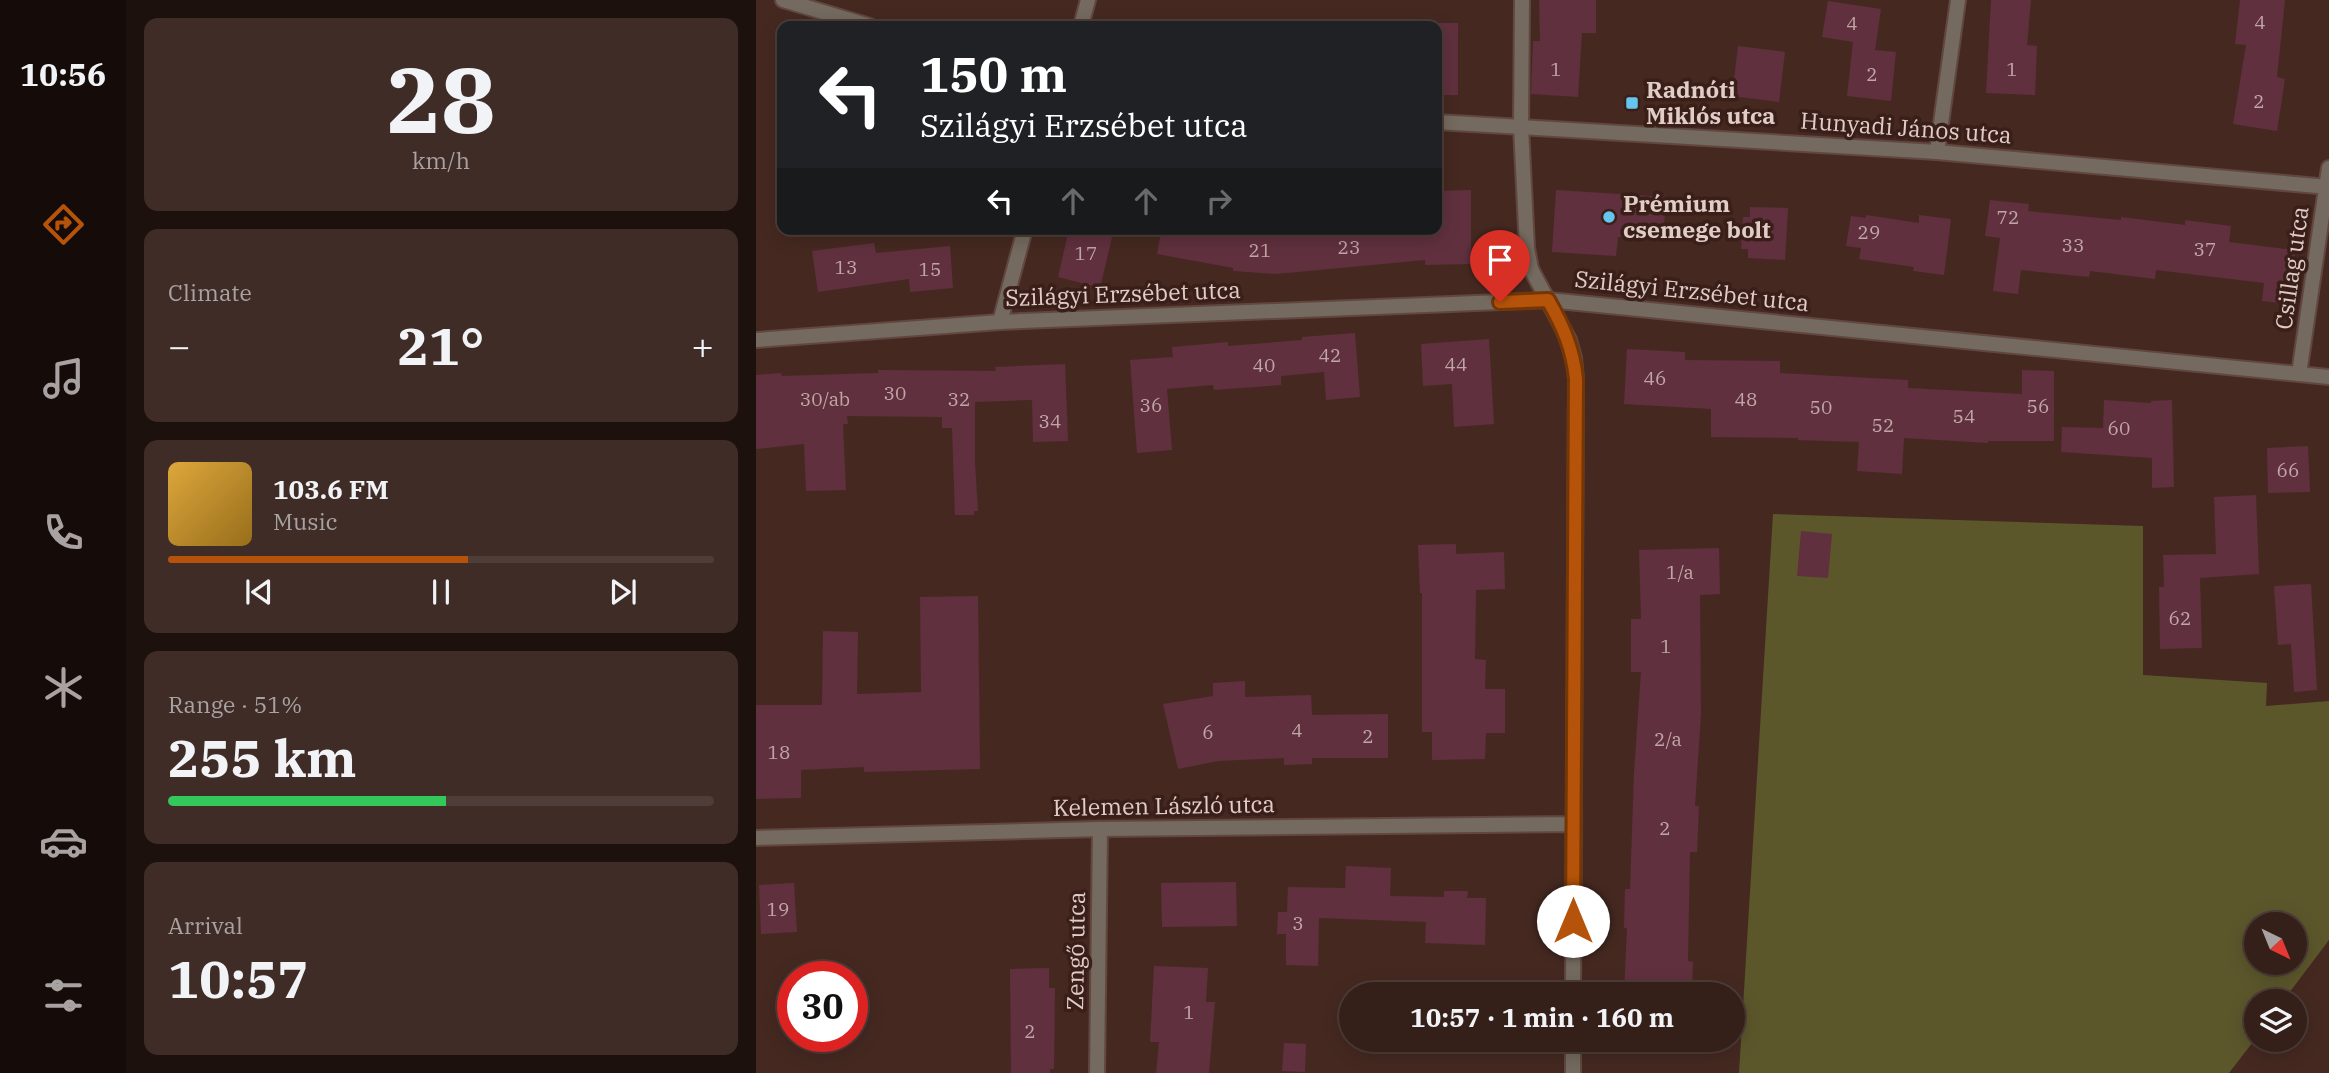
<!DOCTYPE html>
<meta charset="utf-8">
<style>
body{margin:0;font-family:"IBM Plex Serif",serif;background:#3f2c26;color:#f1f3f6;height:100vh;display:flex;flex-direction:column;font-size:26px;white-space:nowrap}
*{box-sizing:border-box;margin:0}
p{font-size:23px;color:#a9a2a2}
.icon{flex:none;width:38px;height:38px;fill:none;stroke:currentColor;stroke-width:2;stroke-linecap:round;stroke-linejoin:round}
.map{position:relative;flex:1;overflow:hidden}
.details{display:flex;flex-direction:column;gap:18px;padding:18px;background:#1d110e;width:630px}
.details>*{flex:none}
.banner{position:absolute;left:21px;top:21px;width:665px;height:214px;border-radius:14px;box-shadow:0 4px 18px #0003,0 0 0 2px #4e3d38;background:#202124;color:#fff;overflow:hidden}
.needle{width:46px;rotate:137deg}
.buttons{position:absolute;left:1488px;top:912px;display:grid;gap:14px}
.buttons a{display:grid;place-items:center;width:63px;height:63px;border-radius:50%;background:#341f19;box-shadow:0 4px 18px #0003,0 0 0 2px #4e3d38;font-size:35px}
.speed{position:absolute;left:21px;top:961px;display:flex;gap:14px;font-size:35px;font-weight:700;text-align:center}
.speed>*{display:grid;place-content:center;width:91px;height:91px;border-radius:50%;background:#341f19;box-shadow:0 4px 18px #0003,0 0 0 2px #4e3d38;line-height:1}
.speed .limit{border:10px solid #d22;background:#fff;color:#111}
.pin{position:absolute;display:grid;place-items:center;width:60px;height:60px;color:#fff;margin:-72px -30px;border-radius:50% 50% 50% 0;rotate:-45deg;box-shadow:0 0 7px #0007}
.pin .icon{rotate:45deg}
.me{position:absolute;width:77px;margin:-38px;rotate:0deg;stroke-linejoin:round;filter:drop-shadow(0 0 5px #0008)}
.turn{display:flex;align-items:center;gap:24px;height:147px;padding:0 28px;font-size:32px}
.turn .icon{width:91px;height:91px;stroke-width:2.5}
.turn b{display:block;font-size:49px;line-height:60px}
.lanes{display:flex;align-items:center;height:66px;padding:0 28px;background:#0003;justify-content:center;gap:35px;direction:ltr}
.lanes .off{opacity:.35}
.big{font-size:52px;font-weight:700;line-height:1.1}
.details .card{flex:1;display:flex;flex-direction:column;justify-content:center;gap:10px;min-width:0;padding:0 24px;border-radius:14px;background:#3f2c26}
.details .dial{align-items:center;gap:0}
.dial b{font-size:91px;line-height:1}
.song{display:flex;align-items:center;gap:21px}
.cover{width:84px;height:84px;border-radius:10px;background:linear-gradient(135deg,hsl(40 70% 55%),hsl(40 70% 35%))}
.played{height:7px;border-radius:4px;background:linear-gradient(90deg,#b45309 55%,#4e3d38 55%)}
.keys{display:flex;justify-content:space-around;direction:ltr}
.heat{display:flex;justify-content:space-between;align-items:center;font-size:38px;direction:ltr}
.charge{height:10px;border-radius:5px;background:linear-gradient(90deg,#34c759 51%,#4e3d38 0)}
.trip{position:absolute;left:583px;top:982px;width:406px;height:70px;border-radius:35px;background:#341f19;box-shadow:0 4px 18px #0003,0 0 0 2px #4e3d38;font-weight:700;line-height:70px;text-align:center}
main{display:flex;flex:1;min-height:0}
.tabs{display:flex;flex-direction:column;width:126px;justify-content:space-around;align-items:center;background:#150c0a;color:#a9a2a2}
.tabs .icon{width:49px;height:49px}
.tabs .selected{color:#b45309}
.tabs b{font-size:32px;color:#f1f3f6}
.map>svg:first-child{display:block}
.green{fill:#5c572b;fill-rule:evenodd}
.building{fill:#60303e}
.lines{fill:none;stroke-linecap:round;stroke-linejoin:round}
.minor-casing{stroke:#61473f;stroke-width:18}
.tertiary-casing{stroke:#61473f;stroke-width:18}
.minor{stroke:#746a5f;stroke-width:14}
.tertiary{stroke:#746a5f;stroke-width:14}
.route-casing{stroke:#753606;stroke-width:18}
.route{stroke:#b45309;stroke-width:12}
.poi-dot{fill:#65c5ee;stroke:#3a1f18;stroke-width:2.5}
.labels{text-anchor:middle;stroke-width:7;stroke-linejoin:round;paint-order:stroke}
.number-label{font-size:19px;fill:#c0a6a6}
.poi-label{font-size:23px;font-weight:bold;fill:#e0cdc8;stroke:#3a1f18;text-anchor:start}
.street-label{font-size:23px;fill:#e0cdc8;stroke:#3a1f18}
</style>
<main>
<nav class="tabs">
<b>10:56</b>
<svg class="icon selected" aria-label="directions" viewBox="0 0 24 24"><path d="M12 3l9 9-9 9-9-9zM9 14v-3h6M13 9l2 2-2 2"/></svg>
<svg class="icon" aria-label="music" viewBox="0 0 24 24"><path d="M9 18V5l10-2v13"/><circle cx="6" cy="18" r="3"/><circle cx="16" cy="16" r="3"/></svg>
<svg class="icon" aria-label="phone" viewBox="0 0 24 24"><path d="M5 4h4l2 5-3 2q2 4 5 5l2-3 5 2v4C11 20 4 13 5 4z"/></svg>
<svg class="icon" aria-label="climate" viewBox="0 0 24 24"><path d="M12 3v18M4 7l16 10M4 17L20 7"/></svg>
<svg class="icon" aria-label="car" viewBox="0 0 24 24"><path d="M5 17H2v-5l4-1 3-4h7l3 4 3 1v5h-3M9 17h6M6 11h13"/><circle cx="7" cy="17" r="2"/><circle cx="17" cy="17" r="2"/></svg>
<svg class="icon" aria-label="filters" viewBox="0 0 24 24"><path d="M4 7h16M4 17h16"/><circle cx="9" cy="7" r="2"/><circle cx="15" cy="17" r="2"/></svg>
</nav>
<section class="details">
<div class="card dial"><b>28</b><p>km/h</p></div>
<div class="card"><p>Climate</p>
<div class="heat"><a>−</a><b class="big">21°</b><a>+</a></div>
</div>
<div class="card">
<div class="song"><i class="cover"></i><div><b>103.6 FM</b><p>Music</p></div></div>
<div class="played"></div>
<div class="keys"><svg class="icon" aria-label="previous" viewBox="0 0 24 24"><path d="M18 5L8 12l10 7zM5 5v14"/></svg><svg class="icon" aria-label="pause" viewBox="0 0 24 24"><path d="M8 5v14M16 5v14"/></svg><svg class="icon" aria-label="next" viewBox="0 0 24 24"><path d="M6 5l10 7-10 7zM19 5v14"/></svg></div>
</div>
<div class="card"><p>Range · 51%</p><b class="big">255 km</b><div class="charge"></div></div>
<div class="card"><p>Arrival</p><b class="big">10:57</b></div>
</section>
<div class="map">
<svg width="1573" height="1073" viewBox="0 0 1573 1073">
<rect width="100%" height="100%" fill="#452921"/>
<path class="green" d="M 1017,514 L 1387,526 L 1387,675 L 1511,683 L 1510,706 L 1573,701 L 1573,940 L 1527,1001 L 1500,1001 L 1500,1038 L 1473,1073 L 983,1073 ZM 1500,924 L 1538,924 L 1538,962 L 1500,962 Z"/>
<path class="building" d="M 783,0 L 840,0 L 840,33 L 826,33 L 822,97 L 775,94 L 777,41 L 784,41 Z
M 1235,0 L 1275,0 L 1271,45 L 1281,46 L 1279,95 L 1230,93 Z
M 1484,0 L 1529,0 L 1521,77 L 1529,79 L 1521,131 L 1477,124 L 1490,45 L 1479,44 Z
M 1072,1 L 1125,9 L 1119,50 L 1140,52 L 1135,101 L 1091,96 L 1097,42 L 1066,37 Z
M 681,23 L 702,23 L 702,95 L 681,95 Z
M 982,46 L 1029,52 L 1023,102 L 976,96 Z
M 715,190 L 715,264 L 669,265 L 669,260 L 520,274 L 477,271 L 477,268 L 401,254 L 405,232 L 417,234 L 417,229 L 681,229 L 681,191 Z
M 800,190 L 910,197 L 907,239 L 862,237 L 860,256 L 796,252 Z
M 1234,200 L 1273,204 L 1272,211 L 1365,220 L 1365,217 L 1429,225 L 1429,220 L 1475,226 L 1473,242 L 1539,250 L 1532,304 L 1506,301 L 1508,283 L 1400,270 L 1399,279 L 1334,271 L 1333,277 L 1265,270 L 1262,294 L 1237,291 L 1244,238 L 1229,236 Z
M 994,207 L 1032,208 L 1029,260 L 992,258 L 992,249 L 985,249 L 987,217 L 994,217 Z
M 1110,215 L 1163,223 L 1163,215 L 1195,219 L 1188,275 L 1157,271 L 1158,267 L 1103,259 L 1105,248 L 1090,246 L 1095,216 L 1110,218 Z
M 313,229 L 358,229 L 344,288 L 302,277 Z
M 118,243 L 120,253 L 194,246 L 197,288 L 154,292 L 153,279 L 62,292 L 56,251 Z
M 599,333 L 604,397 L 570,400 L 568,372 L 525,376 L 525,385 L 458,390 L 457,385 L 411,389 L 416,450 L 381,453 L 374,360 L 417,357 L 416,347 L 472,342 L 472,346 L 546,340 L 546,337 Z
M 733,339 L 738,424 L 698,427 L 696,384 L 667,386 L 665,344 Z
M 871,349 L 929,352 L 929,360 L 1024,361 L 1024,373 L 1152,380 L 1152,388 L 1266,394 L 1266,370 L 1298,371 L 1298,441 L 1232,441 L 1232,443 L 1148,438 L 1146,474 L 1101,471 L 1103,442 L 1042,440 L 1042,438 L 955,437 L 955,409 L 868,404 Z
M 309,364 L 312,441 L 277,442 L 276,400 L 219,402 L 219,463 L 222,511 L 218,511 L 218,515 L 199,515 L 196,428 L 186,428 L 186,417 L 91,416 L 92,424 L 87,424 L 90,490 L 50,491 L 48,444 L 0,449 L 0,375 L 25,373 L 26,376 L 122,373 L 122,370 L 240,371 L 239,367 Z
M 1348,400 L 1395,403 L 1395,401 L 1416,400 L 1418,487 L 1396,488 L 1396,458 L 1305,452 L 1306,427 L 1347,428 Z
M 1552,446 L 1554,492 L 1512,493 L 1511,448 Z
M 1500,495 L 1503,574 L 1444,578 L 1446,648 L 1404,649 L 1403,587 L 1408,587 L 1407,555 L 1460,554 L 1458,497 Z
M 1045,531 L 1076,534 L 1072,578 L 1041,576 Z
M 700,544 L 700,554 L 748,552 L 749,589 L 720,590 L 719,659 L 730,660 L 729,689 L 749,689 L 749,733 L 730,733 L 729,759 L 676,760 L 676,732 L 666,732 L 666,593 L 664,593 L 662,545 Z
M 963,548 L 964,594 L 944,595 L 945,714 L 939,806 L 943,806 L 941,852 L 934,852 L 932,961 L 937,962 L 936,994 L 868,994 L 871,928 L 868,928 L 869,889 L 874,889 L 878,773 L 885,672 L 875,672 L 875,619 L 885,619 L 883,550 Z
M 1555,584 L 1561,690 L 1538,692 L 1535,644 L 1522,645 L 1518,586 Z
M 222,596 L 224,769 L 108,772 L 108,767 L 45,770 L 45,798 L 0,799 L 0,705 L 66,705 L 67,631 L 102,632 L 101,694 L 165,692 L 164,597 Z
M 489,681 L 489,697 L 555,695 L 556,715 L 632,714 L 632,758 L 556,758 L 556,764 L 528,765 L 528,758 L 462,761 L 422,769 L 407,704 L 457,696 L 457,683 Z
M 590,866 L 635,868 L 634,896 L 688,897 L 688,891 L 712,891 L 711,898 L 730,898 L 729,945 L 669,943 L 670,922 L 563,918 L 562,966 L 530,965 L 530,934 L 521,934 L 522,912 L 531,912 L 532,887 L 589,888 Z
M 480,882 L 481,926 L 406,927 L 405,883 Z
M 38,883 L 41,932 L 5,934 L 3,885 Z
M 398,966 L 452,968 L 450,1002 L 459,1002 L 453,1073 L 400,1073 L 403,1042 L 394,1042 Z
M 293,968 L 293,988 L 299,988 L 298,1069 L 294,1069 L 294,1073 L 255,1073 L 254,969 Z
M 528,1043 L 550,1044 L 549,1072 L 526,1071 Z"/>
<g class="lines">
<defs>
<path id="minor" d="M 766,0 L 765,127 L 771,248 L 775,269 L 813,340 L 818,358 L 820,379 L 817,994
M 325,26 L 332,0
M 1181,152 L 1202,0
M 244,322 L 269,229
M 0,340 L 244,322 L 792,300 L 1573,377
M 1543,374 L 1573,168
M 0,838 L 344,829 L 817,824
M 817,1040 L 817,1073
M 341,1073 L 344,829"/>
<path id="tertiary" d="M 27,0 L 114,26
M 681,122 L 1181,152 L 1573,187"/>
</defs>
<use href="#minor" class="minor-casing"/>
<use href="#tertiary" class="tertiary-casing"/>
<use href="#minor" class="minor"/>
<use href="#tertiary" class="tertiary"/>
</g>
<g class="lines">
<defs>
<path id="route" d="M 744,302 L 792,300 C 807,326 817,349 820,379 L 817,921"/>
</defs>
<use href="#route" class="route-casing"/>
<use href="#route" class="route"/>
</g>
<g class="poi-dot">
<rect x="869" y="96" width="14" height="14" rx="3.5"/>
<circle cx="853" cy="217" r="7"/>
</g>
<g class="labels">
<g class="number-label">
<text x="1504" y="29">4</text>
<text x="1096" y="30">4</text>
<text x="800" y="76">1</text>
<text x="1256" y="76">1</text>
<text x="1116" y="81">2</text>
<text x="1503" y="108">2</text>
<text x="1252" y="224">72</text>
<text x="1113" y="239">29</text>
<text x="1317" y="252">33</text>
<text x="593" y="254">23</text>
<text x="1449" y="256">37</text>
<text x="504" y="257">21</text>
<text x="330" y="260">17</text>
<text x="90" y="274">13</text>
<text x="174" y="276">15</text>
<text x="574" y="362">42</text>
<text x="700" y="371">44</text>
<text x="508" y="372">40</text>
<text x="899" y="385">46</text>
<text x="139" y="400">30</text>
<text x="69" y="406">30/ab</text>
<text x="203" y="406">32</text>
<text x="990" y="406">48</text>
<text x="395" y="412">36</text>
<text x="1282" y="413">56</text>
<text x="1065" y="414">50</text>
<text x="1208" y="423">54</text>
<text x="294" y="428">34</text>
<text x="1127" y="432">52</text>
<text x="1363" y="435">60</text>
<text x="1532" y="477">66</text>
<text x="924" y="579">1/a</text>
<text x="1424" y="625">62</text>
<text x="910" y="653">1</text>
<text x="541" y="737">4</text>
<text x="452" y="739">6</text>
<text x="612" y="743">2</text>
<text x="912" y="746">2/a</text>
<text x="23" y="759">18</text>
<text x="909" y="835">2</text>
<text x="22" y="916">19</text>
<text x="542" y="930">3</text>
<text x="433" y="1019">1</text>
<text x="274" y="1038">2</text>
</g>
<g class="poi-label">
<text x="890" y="98">Radnóti<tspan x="890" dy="26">Miklós utca</tspan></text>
<text x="867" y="212">Prémium<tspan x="867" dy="26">csemege bolt</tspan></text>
</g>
<g class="street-label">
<text transform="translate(1150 128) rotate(4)" y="8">Hunyadi János utca</text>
<text transform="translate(1536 268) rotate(-82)" y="8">Csillag utca</text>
<text transform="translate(936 291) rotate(6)" y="8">Szilágyi Erzsébet utca</text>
<text transform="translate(367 294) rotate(-2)" y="8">Szilágyi Erzsébet utca</text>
<text transform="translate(408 806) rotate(-1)" y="8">Kelemen László utca</text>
<text transform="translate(320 951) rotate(-89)" y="8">Zengő utca</text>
</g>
</g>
</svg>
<div class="buttons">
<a><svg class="needle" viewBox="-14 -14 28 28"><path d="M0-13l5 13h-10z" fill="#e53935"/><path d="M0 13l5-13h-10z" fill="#a9a2a2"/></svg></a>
<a><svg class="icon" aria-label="layers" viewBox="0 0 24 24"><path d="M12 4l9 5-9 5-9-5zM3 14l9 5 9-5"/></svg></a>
</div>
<div class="speed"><div class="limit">30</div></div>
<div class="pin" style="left:744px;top:302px;background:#d93025"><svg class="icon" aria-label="arrive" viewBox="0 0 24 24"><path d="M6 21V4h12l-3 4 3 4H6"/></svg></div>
<svg class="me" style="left:817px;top:921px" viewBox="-20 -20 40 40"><circle r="19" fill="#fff"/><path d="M0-13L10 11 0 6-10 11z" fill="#b45309"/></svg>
<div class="trip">10:57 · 1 min · 160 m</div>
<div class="banner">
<div class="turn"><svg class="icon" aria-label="left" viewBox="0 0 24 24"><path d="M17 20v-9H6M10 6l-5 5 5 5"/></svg><div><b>150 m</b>Szilágyi Erzsébet utca</div></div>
<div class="lanes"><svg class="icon" aria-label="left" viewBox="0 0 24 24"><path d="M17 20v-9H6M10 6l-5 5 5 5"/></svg><svg class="icon off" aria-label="ahead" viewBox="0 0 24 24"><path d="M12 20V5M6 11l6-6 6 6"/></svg><svg class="icon off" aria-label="ahead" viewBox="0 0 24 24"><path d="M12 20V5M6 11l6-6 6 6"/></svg><svg class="icon off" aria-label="right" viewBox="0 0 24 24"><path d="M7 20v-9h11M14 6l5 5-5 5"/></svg></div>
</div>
</div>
</main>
